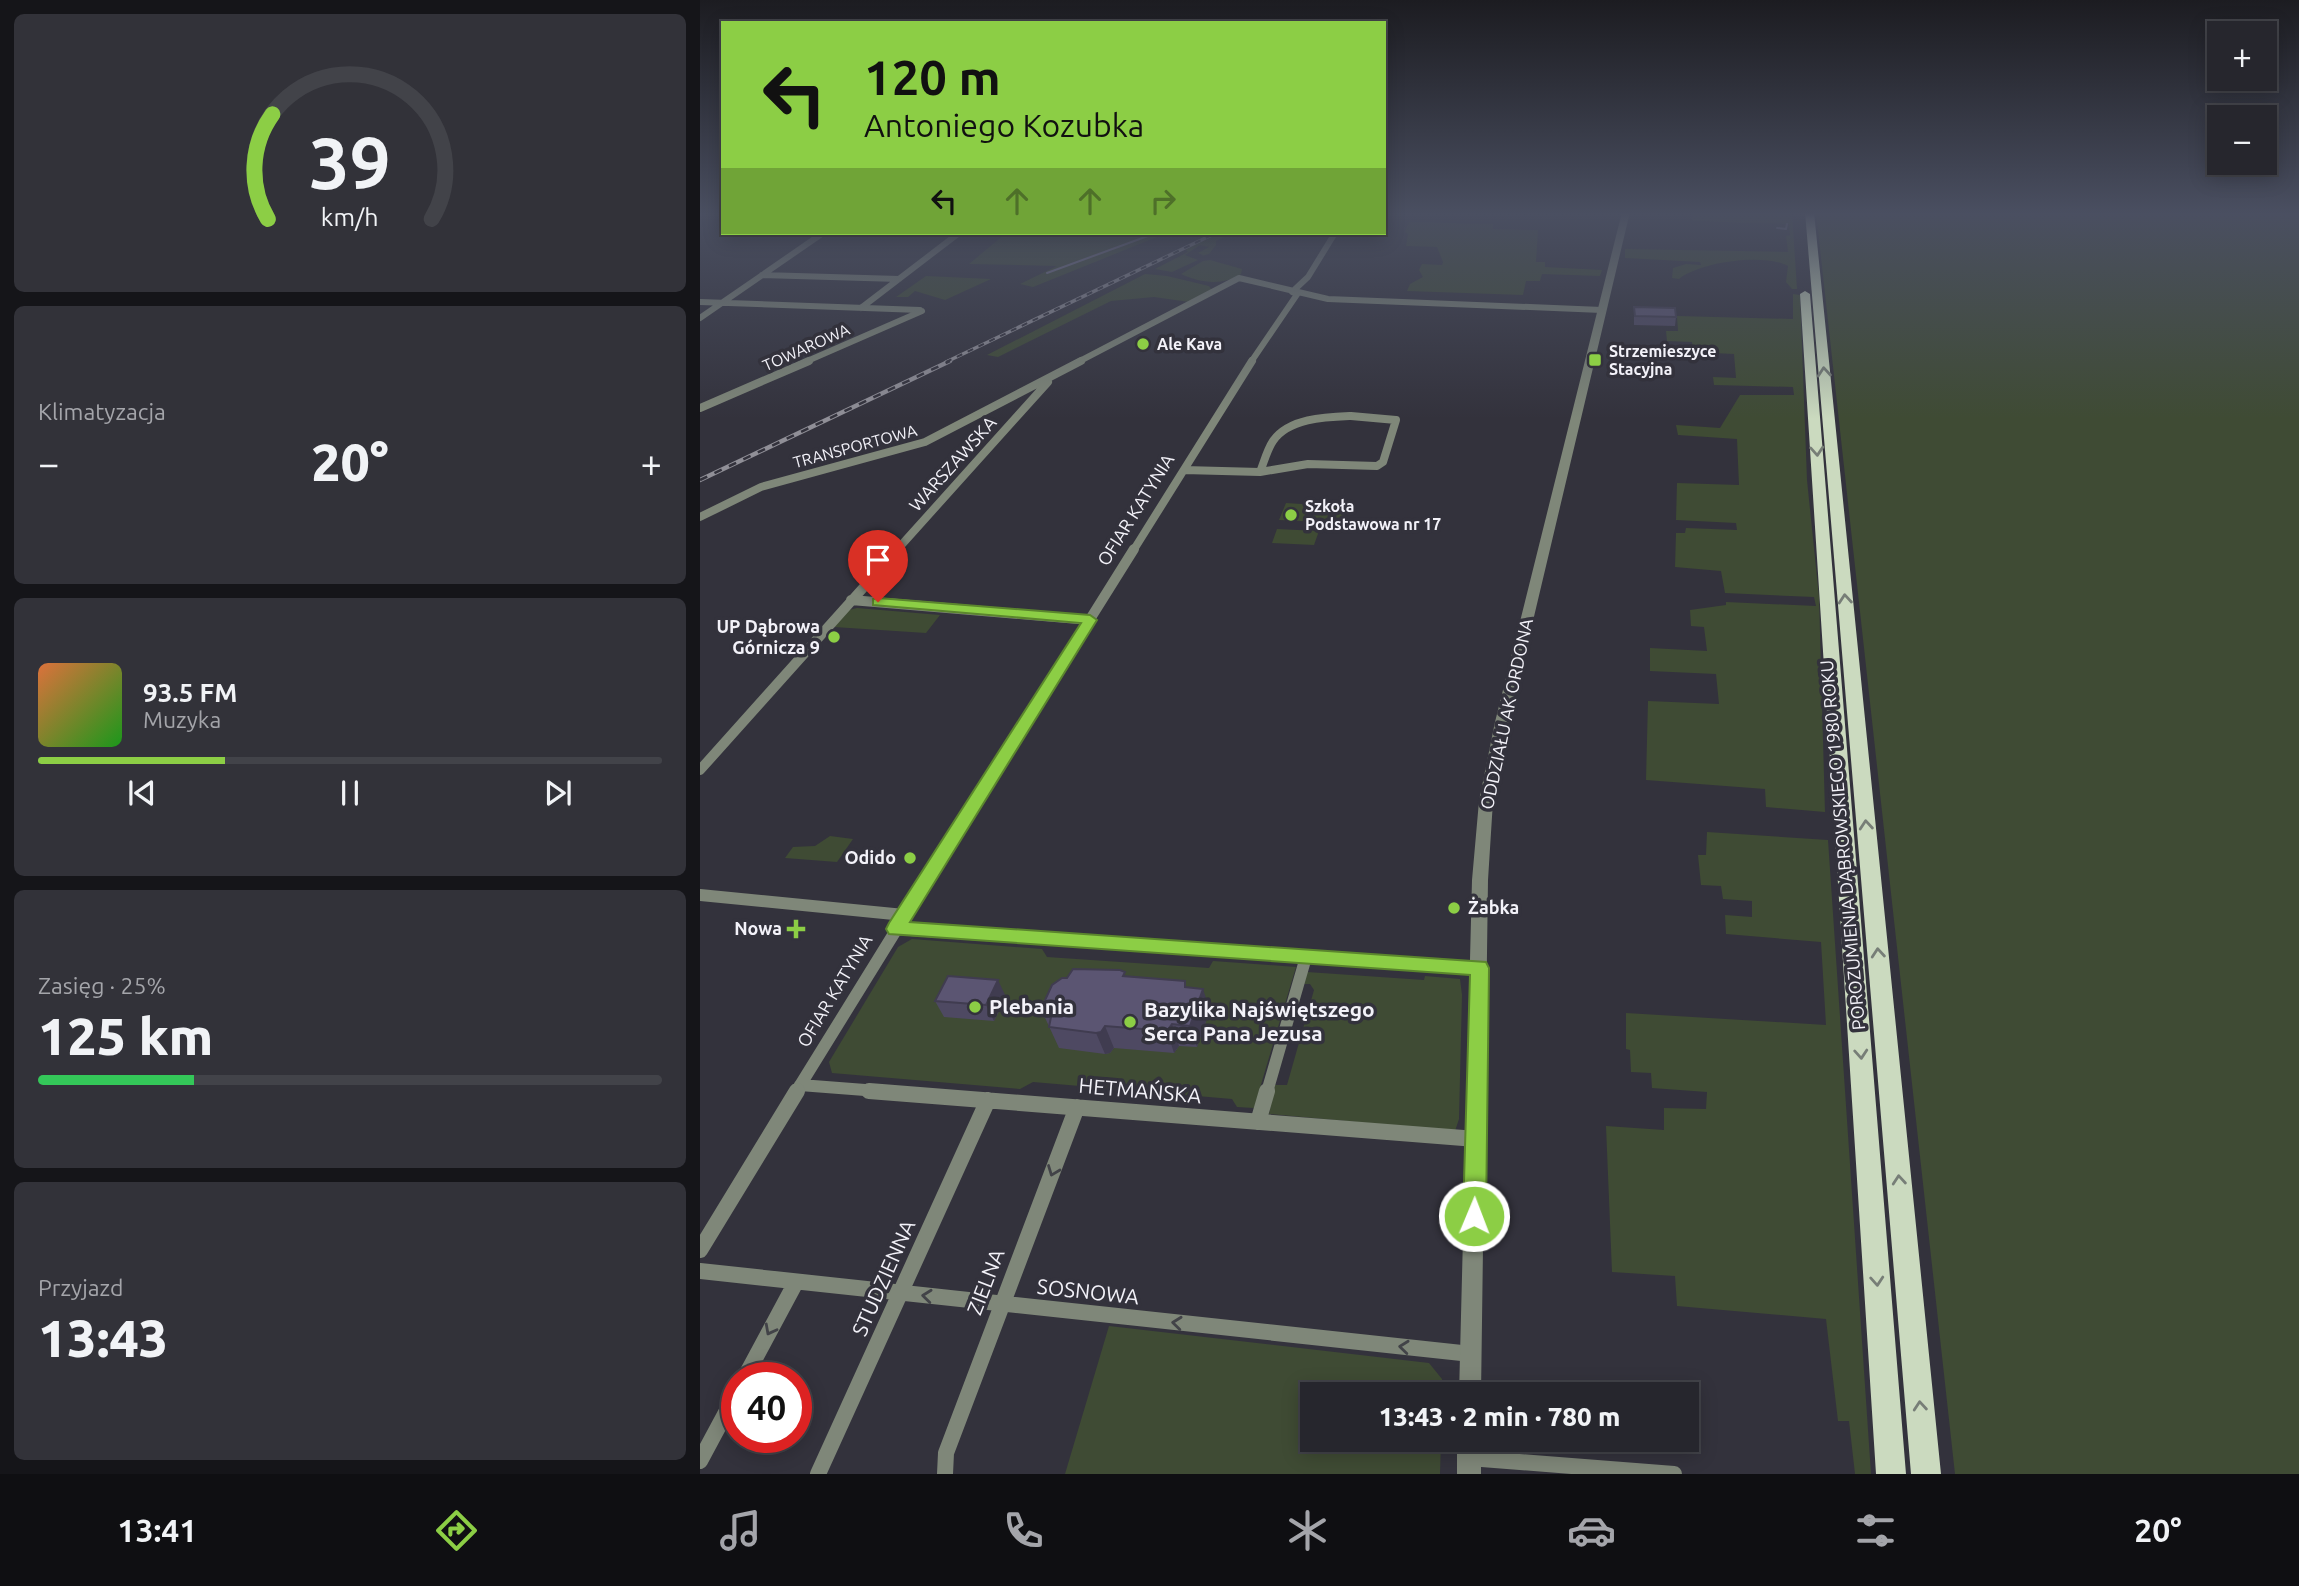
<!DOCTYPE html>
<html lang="pl">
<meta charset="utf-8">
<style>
body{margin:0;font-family:Ubuntu,sans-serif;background:#323239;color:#f1f3f6;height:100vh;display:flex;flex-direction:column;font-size:26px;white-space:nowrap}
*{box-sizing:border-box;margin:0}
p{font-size:23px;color:#a4a5aa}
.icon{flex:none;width:38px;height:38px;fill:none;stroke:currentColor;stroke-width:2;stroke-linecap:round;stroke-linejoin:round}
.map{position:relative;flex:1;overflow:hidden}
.panel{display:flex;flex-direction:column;gap:14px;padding:14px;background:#151519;width:700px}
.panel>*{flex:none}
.guide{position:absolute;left:21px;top:21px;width:665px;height:214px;border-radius:0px;box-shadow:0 4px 18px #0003,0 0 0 2px #424349;background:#8cce45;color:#111;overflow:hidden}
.fabs{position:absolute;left:1507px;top:21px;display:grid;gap:14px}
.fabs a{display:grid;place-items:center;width:70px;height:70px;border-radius:0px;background:#26262d;box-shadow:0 4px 18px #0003,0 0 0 2px #424349;font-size:35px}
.speed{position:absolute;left:21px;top:1362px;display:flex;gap:14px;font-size:35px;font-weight:700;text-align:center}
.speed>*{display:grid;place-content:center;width:91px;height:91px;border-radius:50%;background:#26262d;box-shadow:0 4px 18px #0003,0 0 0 2px #424349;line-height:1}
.speed .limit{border:10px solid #d22;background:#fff;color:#111}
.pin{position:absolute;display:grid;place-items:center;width:60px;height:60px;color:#fff;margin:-72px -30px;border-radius:50% 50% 50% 0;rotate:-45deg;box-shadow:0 0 7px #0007}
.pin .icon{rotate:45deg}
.me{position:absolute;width:77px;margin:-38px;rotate:1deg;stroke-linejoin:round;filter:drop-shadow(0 0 5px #0008)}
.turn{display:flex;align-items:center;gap:24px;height:147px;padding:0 28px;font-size:32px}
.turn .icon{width:91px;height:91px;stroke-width:2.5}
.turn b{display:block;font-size:49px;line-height:60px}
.lanes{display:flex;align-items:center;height:66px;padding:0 28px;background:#0003;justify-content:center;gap:35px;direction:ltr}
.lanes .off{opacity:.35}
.big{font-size:52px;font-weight:800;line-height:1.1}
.panel .card{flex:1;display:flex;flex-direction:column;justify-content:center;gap:10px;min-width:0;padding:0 24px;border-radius:10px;background:#323239}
.panel .dial{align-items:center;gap:0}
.dial svg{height:182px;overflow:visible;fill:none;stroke:#424349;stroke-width:7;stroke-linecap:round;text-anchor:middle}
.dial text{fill:#f1f3f6;stroke:none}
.song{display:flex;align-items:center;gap:21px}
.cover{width:84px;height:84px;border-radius:10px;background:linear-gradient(135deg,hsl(20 70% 55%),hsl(120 70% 35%))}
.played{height:7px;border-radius:4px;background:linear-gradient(90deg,#8cce45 30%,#424349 30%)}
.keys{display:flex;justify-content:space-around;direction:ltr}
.heat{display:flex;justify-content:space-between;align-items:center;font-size:38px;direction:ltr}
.charge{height:10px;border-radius:5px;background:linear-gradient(90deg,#34c759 25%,#424349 0)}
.trip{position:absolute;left:600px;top:1382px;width:399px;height:70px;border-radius:0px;background:#26262d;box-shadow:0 4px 18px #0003,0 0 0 2px #424349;font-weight:800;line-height:70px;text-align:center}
.tabs{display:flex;height:112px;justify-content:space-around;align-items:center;background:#0f0f12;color:#a4a5aa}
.tabs .icon{width:49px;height:49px}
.tabs .current{color:#8cce45}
.tabs b{font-size:32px;color:#f1f3f6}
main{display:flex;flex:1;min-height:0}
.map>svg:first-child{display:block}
.green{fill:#3f4b34}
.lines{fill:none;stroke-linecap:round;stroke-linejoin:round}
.stream{stroke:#7f7a99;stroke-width:2}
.minor-far4{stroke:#7f8779;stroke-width:6}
.minor-far3{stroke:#7f8779;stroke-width:8}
.minor-far2{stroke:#7f8779;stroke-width:10}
.minor-far1{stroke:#7f8779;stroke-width:12}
.minor{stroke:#7f8779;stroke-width:16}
.tertiary{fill:#7f8779;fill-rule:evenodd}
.primary{fill:#cbdabf;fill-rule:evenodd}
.rail-far1-casing{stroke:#908f97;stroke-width:3.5}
.rail-casing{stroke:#908f97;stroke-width:4.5}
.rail-far1{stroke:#33323c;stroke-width:2;stroke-dasharray:6;stroke-linecap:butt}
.rail{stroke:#33323c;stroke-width:2.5;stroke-dasharray:8;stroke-linecap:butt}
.wall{fill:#4e4962}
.shaded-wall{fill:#403c50}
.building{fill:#5b5572;stroke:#403c50;stroke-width:2}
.oneway{stroke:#777e77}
.oneway2{stroke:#424348}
.route{fill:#8cce45;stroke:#5b862d;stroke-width:2}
.poi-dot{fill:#8cce45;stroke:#33323c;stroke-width:2.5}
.labels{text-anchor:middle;stroke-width:7;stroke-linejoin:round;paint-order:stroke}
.far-poi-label{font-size:16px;font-weight:bold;fill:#f3f2f9;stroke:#33323c;text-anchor:start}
.far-street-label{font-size:16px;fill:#f3f2f9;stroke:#33323c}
.street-label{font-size:18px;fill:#f3f2f9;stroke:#33323c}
.poi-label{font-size:18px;font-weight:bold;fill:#f3f2f9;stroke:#33323c;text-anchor:end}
.near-poi-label{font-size:21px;font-weight:bold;fill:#f3f2f9;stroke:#33323c;text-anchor:start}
.near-street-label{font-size:21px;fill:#f3f2f9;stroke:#33323c}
</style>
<main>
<section class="panel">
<div class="card dial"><svg viewBox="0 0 100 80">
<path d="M14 69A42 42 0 1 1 86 69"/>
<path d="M14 69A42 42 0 0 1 16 23" stroke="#8cce45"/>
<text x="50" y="56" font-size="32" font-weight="700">39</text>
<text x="50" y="72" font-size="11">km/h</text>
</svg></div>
<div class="card"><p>Klimatyzacja</p>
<div class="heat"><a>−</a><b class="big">20°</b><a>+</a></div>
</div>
<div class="card">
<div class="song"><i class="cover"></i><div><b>93.5 FM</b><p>Muzyka</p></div></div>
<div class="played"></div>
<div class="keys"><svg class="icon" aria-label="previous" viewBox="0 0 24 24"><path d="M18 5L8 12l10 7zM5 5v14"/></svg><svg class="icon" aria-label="pause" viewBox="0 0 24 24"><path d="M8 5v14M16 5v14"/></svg><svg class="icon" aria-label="next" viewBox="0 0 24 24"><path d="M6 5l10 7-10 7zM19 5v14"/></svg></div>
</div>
<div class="card"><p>Zasięg · 25%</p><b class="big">125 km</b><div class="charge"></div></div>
<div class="card"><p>Przyjazd</p><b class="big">13:43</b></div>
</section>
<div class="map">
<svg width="1599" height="1474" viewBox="0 0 1599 1474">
<rect width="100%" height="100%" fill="#33323c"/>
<path class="green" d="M 1040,212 L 1092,212 L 1097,289 L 1092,289 L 1086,282 L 1088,266 C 1064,253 1000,262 979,279 L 972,278 L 973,268 L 986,264 L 1001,265 L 1000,262 L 925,258 L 925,249 L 1088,252 L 1086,236 L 1090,235 L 1089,224 L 992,221 L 992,213 Z
M 1116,212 L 1599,212 L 1599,1474 L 1255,1474 Z
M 709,222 L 793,224 L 793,229 L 838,230 L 836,262 L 845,262 L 845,267 L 902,270 L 900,276 L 842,274 L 840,281 L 826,281 L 823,295 L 707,291 L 710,284 L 723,277 L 719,270 L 722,264 L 742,265 L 743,262 L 737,247 L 706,246 L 708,234 L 705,232 Z
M 362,233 L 439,236 L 467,233 L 333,287 L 320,284 L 357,266 L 269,264 L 305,234 L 359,235 Z
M 521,233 L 532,233 L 516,241 L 516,245 L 509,254 L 501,256 L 503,255 L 498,253 L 509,247 L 500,245 L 485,255 L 498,260 L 472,272 L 455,269 L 488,252 L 486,250 L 490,247 Z
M 510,260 L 542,269 L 541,274 C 523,286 500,283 481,274 L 503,261 Z
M 445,274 L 467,276 L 509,286 L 512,290 L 489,302 L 454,297 L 411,301 L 298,357 L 287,355 Z
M 226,276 L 291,279 L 245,300 L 215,291 L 208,297 L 196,297 Z
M 1093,294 L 1100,295 L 1107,480 L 1119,597 L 1125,812 L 1066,807 L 1065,789 L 946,780 L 948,701 L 1019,704 L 1016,674 L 950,671 L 950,648 L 1007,651 L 1004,627 L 991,626 L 990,610 L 1026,605 L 1026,602 L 1116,606 L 1114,597 L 1025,593 L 1021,571 L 975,567 L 976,533 L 985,533 L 986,528 L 1037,530 L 1036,523 L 976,520 L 977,483 L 1039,485 L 1037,439 L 978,435 L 976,425 L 1020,428 L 1040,395 L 1094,395 L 1093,387 L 1014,385 L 1013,377 L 1036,378 L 1034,354 L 993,352 L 992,342 L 967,341 L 966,331 L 978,331 L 977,316 L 1093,319 Z
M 586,503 L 647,507 L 641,523 L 579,520 Z
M 577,529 L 619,531 L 614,545 L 572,543 Z
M 157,608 L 240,615 L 226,633 L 134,627 L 149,610 Z
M 1007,832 L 1128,840 L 1171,1474 L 1155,1474 L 1149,1421 L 1138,1421 L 1126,1319 L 977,1306 L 975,1276 L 912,1272 L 906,1126 L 964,1130 L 964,1108 L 1006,1109 L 1007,1092 L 952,1088 L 951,1073 L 931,1072 L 930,1050 L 926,1049 L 926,1013 L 1126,1025 L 1121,942 L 1026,934 L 1025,915 L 1052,917 L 1052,901 L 1023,899 L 1021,886 L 1001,885 L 998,855 L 1006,855 Z
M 130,836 L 153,839 L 137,862 L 85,858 L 93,847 L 115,846 Z
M 212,939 L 342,949 L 347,957 L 509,968 L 513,961 L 596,967 L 554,1108 L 537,1107 L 532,1099 L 333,1082 L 320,1089 L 132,1073 L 129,1062 L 198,947 Z
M 607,972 L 724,980 L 725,976 L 760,979 L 762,995 L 759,1119 L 755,1131 L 569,1114 L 575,1085 L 587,1085 L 614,990 L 610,984 L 604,984 Z
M 409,1326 L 729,1363 L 742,1379 L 742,1395 L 612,1395 L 612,1440 L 741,1440 L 740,1474 L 365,1474 Z"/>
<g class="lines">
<path class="stream" d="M 0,214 L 3,212
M 1077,228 L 1086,229 L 1087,224
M 347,273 L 456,233"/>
<path class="minor-far4" d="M 62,275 L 199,279
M 592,292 L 608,277 L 635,233
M 0,302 L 220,310
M 161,308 L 259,233
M 0,318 L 123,233
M 105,362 L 222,311
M 378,362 L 539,278 L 628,299 L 902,310
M 551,362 L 598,293"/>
<path class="minor-far3" d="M 0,408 L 109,361
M 651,416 L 696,420 L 683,462 L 677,466 L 608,464 L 560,472 C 564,462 567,450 573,441 C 589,418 626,417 651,416 Z
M 484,470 L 560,472
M 0,517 L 61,487 L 225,442 L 381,361
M 196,551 L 348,382
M 433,551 L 552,361"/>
<path class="minor-far2" d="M 151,600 L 390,620
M 0,770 L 198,549
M 283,790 L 434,549"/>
<path class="minor-far1" d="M 0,895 L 204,915
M 196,929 L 779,968
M 100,1085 L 191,1092
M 96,1092 L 284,788
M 567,1092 L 606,957"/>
<path class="minor" d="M 169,1091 L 776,1139
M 558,1122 L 567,1091
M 0,1250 L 97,1091
M 0,1271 L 771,1354
M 45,1377 L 96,1282
M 769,1458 L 974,1474
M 0,1461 L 37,1392
M 118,1474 L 288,1100
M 245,1474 L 246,1453 L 377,1107"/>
<path class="tertiary" d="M 922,212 L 930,212 L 809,722 L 793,801 L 788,880 L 781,1395 L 759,1395 L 772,880 L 779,801 L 795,722 Z
M 757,1440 L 781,1440 L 781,1474 L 757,1474 Z"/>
<path class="primary" d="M 1105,212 L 1114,212 L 1241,1474 L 1211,1474 Z
M 1105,291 L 1110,294 L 1206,1474 L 1176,1474 L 1100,294 Z"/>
<defs>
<path id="rail-far1" d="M 246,362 L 516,233"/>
<path id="rail" d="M 0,480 L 250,361"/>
</defs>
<use href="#rail-far1" class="rail-far1-casing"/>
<use href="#rail" class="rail-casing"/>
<use href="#rail-far1" class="rail-far1"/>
<use href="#rail" class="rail"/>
</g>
<path class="wall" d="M 934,307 L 976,317 L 975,326 L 934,325 Z
M 427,976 L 487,987 L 510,1010 L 497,1047 L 479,1046 L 474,1053 L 414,1048 L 410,1053 L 405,1054 L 359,1048 L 341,1009 L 367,978 Z
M 306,997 L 294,1021 L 244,1017 L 235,1001 Z"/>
<path class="shaded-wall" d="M 298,980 L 306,997 L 294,1021 L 286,1005 Z
M 503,989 L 510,1010 L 497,1047 L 490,1026 Z
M 472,1024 L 479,1046 L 474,1053 L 467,1031 Z
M 405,1026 L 414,1048 L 410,1053 L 405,1054 L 396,1033 Z"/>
<path class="building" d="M 934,307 L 975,308 L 976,317 L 935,316 Z
M 373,969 L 420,970 L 425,972 L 423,976 L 485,981 L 485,987 L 503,989 L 490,1026 L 472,1024 L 467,1031 L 405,1026 L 401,1032 L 396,1033 L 349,1027 L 351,1017 L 345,1017 L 348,1010 L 341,1009 L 352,985 L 362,978 L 367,978 Z
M 248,976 L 298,980 L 286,1005 L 235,1001 Z"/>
<defs><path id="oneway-chevron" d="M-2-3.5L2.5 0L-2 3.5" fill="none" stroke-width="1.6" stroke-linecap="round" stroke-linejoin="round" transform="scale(1.75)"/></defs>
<g class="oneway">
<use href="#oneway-chevron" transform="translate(1124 372) rotate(-95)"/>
<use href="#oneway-chevron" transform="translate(1117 451) rotate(86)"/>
<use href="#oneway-chevron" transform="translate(1145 599) rotate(-95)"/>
<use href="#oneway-chevron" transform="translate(1166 825) rotate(-95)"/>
<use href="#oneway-chevron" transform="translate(1178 953) rotate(-95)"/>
<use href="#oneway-chevron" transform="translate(1161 1054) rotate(86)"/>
<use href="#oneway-chevron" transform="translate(1199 1180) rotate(-95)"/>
<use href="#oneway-chevron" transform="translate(1177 1281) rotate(86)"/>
<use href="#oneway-chevron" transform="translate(1220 1406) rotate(-95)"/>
</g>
<g class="oneway2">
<use href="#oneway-chevron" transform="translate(353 1171) rotate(111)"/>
<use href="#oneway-chevron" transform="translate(227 1296) rotate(-174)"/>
<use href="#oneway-chevron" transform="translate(477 1323) rotate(-174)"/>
<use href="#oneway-chevron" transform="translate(70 1330) rotate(118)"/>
<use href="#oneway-chevron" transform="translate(704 1347) rotate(-174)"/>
</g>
<linearGradient id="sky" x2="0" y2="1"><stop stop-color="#1c1c21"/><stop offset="0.51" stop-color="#4a4f61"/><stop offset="1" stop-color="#4a4f61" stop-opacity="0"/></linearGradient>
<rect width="1599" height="419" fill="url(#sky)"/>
<path class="route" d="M 178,598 L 390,615 L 397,620 L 210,922 L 786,962 L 789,968 L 786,1216 L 782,1224 L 774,1227 L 766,1224 L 763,1216 L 770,975 L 189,934 L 186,929 L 189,923 L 381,623 L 173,605 L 173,599 Z"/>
<g class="poi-dot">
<circle cx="443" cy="344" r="7"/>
<rect x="888" y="353" width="14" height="14" rx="3.5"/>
<circle cx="591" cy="515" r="7"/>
<circle cx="134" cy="637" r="7"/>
<circle cx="210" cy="858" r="7"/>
<circle cx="754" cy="908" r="7"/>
<path d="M92.5 918.5h7v7h7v7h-7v7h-7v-7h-7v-7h7z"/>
<circle cx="275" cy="1007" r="7"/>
<circle cx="430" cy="1022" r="7"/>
</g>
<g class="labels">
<g class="far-poi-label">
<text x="457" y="350">Ale Kava</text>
<text x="909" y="357">Strzemieszyce<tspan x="909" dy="18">Stacyjna</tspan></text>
<text x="605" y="512">Szkoła<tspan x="605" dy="18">Podstawowa nr 17</tspan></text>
</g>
<g class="far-street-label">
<text transform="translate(106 347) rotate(-24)" y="6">TOWAROWA</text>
<text transform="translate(155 446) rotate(-15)" y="6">TRANSPORTOWA</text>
</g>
<g class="street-label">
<text transform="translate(253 464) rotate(-48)" y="6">WARSZAWSKA</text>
<text transform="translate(436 510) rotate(-58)" y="6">OFIAR KATYNIA</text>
<text transform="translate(807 714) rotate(-78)" y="6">ODDZIAŁU AK ORDONA</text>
<text transform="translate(1143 845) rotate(-95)" y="6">POROZUMIENIA DĄBROWSKIEGO 1980 ROKU</text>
<text transform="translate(135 991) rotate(-59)" y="6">OFIAR KATYNIA</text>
</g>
<g class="poi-label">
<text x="120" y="633">UP Dąbrowa<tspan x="120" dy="21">Górnicza 9</tspan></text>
<text x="196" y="864">Odido</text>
<text x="768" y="914" text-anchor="start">Żabka</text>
<text x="82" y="935">Nowa</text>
</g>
<g class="near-poi-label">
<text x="289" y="1014">Plebania</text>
<text x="444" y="1017">Bazylika Najświętszego<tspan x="444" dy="24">Serca Pana Jezusa</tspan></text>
</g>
<g class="near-street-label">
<text transform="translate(440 1091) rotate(5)" y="7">HETMAŃSKA</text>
<text transform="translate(184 1278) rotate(-66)" y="7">STUDZIENNA</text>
<text transform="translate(286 1282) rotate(-69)" y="7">ZIELNA</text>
<text transform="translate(388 1292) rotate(6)" y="7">SOSNOWA</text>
</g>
</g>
</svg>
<div class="fabs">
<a>+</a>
<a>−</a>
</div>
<div class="speed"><div class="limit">40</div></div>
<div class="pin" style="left:178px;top:602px;background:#d93025"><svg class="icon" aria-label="arrive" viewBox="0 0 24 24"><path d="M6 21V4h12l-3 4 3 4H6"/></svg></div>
<svg class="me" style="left:774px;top:1216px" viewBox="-20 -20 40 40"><circle r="17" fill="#8cce45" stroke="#fff" stroke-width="3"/><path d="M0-11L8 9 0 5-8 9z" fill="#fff"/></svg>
<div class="trip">13:43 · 2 min · 780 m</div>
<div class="guide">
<div class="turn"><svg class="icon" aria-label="left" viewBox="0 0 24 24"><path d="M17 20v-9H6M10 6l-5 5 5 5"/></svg><div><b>120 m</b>Antoniego Kozubka</div></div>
<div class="lanes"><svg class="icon" aria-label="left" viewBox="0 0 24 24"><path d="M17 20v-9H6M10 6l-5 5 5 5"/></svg><svg class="icon off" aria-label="ahead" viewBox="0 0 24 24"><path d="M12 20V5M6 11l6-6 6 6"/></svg><svg class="icon off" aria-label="ahead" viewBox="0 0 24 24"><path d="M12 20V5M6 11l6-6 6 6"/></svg><svg class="icon off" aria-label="right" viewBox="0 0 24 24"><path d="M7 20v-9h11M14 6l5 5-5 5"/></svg></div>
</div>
</div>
</main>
<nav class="tabs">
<b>13:41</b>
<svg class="icon current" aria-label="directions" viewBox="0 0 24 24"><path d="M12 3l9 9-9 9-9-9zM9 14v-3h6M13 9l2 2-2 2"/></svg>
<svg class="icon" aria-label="music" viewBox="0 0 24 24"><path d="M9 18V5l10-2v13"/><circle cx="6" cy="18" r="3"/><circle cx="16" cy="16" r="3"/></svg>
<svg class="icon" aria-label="phone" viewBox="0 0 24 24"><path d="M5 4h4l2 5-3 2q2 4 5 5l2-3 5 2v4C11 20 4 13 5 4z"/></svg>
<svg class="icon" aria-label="climate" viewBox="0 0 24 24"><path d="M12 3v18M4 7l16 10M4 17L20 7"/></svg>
<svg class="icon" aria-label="car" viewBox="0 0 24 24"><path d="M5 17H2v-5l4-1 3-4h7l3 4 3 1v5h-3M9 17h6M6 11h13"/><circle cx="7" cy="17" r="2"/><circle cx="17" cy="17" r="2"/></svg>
<svg class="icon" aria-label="filters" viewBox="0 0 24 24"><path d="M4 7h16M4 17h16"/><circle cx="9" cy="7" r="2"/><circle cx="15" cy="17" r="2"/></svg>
<b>20°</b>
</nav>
